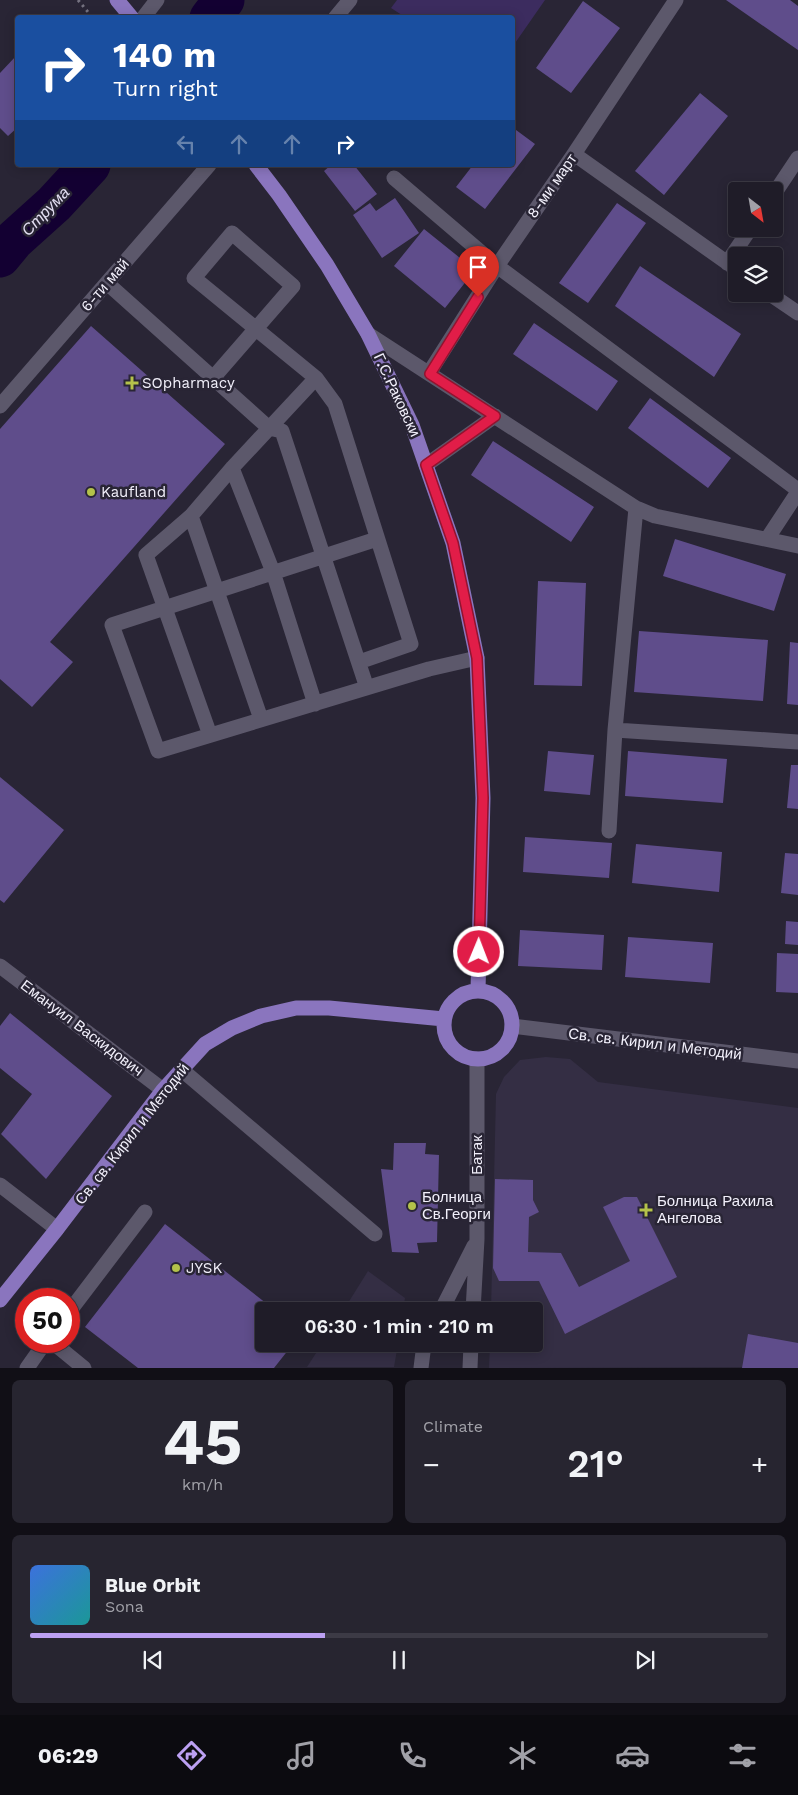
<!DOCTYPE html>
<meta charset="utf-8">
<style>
body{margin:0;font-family:"Work Sans",sans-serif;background:#272530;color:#f1f3f6;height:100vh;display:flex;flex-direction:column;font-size:19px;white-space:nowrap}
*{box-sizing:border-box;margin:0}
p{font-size:16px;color:#a1a1a8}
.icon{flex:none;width:28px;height:28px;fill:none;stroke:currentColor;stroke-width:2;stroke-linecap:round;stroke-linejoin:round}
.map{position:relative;height:1368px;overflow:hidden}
.drawer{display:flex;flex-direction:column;gap:12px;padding:12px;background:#110f16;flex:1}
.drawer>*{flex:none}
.banner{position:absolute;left:15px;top:15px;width:500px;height:152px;border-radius:5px;box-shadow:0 2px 12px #0003,0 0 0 1px #3c3a45;background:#1a4fa0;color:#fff;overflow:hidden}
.needle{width:32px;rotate:149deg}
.tools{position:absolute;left:728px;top:182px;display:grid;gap:10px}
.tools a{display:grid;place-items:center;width:55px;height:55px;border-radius:5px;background:#1f1c28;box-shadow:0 2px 12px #0003,0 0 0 1px #3c3a45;font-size:25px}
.speed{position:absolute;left:15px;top:1288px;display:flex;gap:10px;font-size:25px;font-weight:700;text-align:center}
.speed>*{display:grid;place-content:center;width:65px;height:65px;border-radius:50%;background:#1f1c28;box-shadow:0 2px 12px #0003,0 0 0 1px #3c3a45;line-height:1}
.speed .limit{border:8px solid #d22;background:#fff;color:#111}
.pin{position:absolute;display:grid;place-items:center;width:42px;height:42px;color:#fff;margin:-51px -21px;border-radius:50% 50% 50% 0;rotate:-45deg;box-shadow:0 0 5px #0007}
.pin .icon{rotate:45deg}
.me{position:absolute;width:55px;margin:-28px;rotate:1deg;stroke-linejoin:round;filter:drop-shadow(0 0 4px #0008)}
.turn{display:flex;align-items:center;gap:18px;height:105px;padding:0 15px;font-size:22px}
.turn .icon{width:65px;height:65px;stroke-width:2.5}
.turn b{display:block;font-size:35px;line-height:42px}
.lanes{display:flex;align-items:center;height:48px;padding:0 15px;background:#0003;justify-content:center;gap:25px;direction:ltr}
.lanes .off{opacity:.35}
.big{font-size:38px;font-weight:600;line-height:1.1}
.drawer .tile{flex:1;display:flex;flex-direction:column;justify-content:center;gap:8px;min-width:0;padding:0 18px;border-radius:8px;background:#272530}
.drawer .dial{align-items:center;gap:0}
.dial b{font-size:65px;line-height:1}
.song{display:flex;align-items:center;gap:15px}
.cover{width:60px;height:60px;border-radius:8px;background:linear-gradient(135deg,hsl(220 70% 55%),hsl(180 70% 35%))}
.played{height:5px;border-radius:2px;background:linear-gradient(90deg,#bca0f2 40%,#3c3a45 40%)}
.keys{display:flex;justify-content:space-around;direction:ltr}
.heat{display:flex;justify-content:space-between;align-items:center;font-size:28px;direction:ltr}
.drawer .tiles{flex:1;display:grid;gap:12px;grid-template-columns:1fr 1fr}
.tile:last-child{grid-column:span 2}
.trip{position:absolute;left:255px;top:1302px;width:288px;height:50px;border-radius:5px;background:#1f1c28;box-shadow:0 2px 12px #0003,0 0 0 1px #3c3a45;font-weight:600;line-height:50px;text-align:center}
.tab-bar{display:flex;height:80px;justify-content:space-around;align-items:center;background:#0c0b10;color:#a1a1a8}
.tab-bar .icon{width:35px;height:35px}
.tab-bar .on{color:#bca0f2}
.tab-bar b{font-size:22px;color:#f1f3f6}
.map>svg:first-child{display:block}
.built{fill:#342e44}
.green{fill:#3c2c5f}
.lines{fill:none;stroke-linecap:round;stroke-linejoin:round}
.river{stroke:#130032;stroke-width:41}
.building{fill:#5f4d8b}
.path{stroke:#757280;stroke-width:3;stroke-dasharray:2.5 4;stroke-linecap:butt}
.minor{stroke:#5c586b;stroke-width:15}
.major{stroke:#8a75be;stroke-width:15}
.route-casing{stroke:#92132f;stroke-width:12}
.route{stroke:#e11d48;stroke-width:9}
.poi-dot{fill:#b4c24a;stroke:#292535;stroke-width:2}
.labels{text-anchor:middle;stroke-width:5;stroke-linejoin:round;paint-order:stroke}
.street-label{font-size:15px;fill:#f2f0fb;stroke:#292535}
.poi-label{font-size:15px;fill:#f2f0fb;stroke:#292535;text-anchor:start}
.water-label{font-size:16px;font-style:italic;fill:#e2def1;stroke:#292535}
</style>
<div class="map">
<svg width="798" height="1368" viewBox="0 0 798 1368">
<rect width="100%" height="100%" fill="#292535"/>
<path class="built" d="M 546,1057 L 570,1059 L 598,1082 L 798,1108 L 798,1367 L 489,1368 L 490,1344 L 534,1344 L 534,1311 L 491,1311 L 496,1094 L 504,1077 L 520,1060 Z
M 368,1271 L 405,1298 L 403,1311 L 343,1311 Z
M 322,1344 L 398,1344 L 394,1367 L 307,1367 Z"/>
<path class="green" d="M 397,0 L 545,0 L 513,46 L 512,18 L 405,17 L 391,8 Z"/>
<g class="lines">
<path class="river" d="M 210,18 L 224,0
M 0,257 L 14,240 L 54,204 L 90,165"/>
</g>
<path class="building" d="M 726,0 L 790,0 L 798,6 L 798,50 Z
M 583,1 L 620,28 L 571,93 L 536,68 Z
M 16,56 L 18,58 L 18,127 L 8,136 L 0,128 L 0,73 Z
M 700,93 L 728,116 L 664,195 L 635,171 Z
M 512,127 L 535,144 L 485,209 L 456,187 L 473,165 L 512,165 Z
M 331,165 L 354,165 L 377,194 L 355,211 L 324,171 Z
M 395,198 L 419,233 L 382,258 L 353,215 L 370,203 L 376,211 Z
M 617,203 L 646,223 L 588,303 L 559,283 Z
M 424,229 L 475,270 L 445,308 L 394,266 Z
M 640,266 L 741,334 L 714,377 L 615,306 Z
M 534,323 L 618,381 L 597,411 L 513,354 Z
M 91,326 L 225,444 L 50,642 L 73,662 L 32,707 L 0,679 L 0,429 Z
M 650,398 L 731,458 L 708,488 L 628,428 Z
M 493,441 L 594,507 L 571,542 L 471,475 Z
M 675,539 L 786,574 L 774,611 L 663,576 Z
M 538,581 L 586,583 L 582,686 L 534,685 Z
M 639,631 L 768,640 L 763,701 L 634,692 Z
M 790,642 L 798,643 L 798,705 L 787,704 Z
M 548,751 L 594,755 L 590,795 L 544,791 Z
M 628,751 L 727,759 L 723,803 L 625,796 Z
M 791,765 L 798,765 L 798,809 L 787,808 Z
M 0,777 L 64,830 L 4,903 L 0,900 Z
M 525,837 L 612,843 L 609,878 L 523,872 Z
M 636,844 L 722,852 L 719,892 L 632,883 Z
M 785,853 L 798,854 L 798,895 L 781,893 Z
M 786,921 L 798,922 L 798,945 L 785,944 Z
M 520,930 L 604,935 L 602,970 L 518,966 Z
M 628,937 L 713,943 L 710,983 L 625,977 Z
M 777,953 L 798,954 L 798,993 L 776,992 Z
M 10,1013 L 112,1096 L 46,1179 L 1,1134 L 32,1094 L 0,1068 L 0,1026 Z
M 394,1143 L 426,1143 L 425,1154 L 439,1155 L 437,1242 L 417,1243 L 419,1253 L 392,1252 L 381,1169 L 393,1170 Z
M 495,1179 L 533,1180 L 533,1200 L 539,1212 L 529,1217 L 528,1252 L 561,1253 L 579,1287 L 630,1261 L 603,1207 L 624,1197 L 637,1197 L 677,1277 L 565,1334 L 539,1281 L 499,1281 L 493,1268 Z
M 165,1224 L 276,1311 L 264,1311 L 264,1344 L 293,1344 L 274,1368 L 138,1368 L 85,1327 Z
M 748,1334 L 798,1343 L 798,1368 L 742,1368 Z"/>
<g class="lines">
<path class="path" d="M 78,0 L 93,18"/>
<path class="minor" d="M 143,18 L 157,0
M 335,18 L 350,0
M 574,154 L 736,269
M 394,178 L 497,266 L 798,490
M 774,194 L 798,158
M 727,263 L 750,229
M 107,283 L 269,428 L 282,431 L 367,688
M 770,294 L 798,313
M 368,334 L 636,508 L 655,516 L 798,546
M 429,373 L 497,266 L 574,154 L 676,0
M 213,378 L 293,286 L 232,233 L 194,278 L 316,378 L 335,404 L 411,644 L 359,662
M 0,406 L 209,165
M 426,465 L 495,416
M 232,468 L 273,572 L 315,704
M 191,516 L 261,719
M 377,539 L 112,625 L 158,751 L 429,669 L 477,658
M 767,539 L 798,492
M 615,730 L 798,742
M 210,735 L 146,555 L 191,516 L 232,468 L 316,378
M 609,831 L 615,730 L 636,508
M 0,966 L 163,1090
M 512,1026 L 798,1061
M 182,1070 L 375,1234
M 0,1185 L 57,1229
M 441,1311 L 474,1246
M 473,1311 L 477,1239 L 477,1059
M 69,1312 L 145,1212
M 51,1341 L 84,1368
M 27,1368 L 46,1341
M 421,1368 L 424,1344
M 470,1368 L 471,1344"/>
<path class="major" d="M 117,0 L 132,18
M 256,165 L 279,195 L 327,265 L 368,334 L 412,425 L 453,543 L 477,658 L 483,798 L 478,990
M444 1025a34 34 0 1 1 68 0a34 34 0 1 1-68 0Z
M 0,1300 L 57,1229 L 163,1090 L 205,1044 L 232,1028 L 261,1016 L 296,1008 L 329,1008 L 444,1019"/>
</g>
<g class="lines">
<defs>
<path id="route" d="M 478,297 L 430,374 L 495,416 L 426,465 L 453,543 L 477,658 L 483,798 L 479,952"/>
</defs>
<use href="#route" class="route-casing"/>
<use href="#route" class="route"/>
</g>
<g class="poi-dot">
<path d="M129.5 375.5h5v5h5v5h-5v5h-5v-5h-5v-5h5z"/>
<circle cx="91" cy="492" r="5"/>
<circle cx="412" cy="1206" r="5"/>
<path d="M643.5 1202.5h5v5h5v5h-5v5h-5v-5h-5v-5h5z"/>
<circle cx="176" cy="1268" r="5"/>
</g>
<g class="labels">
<g class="street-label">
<text transform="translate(552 186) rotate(-55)" y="5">8-ми март</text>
<text transform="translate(105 285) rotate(-49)" y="5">6-ти май</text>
<text transform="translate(397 395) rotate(65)" y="5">Г.С.Раковски</text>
<text transform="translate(82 1028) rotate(37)" y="5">Емануил Васкидович</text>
<text transform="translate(655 1044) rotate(7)" y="5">Св. св. Кирил и Методий</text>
<text transform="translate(132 1134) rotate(-52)" y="5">Св. св. Кирил и Методий</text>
<text transform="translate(477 1155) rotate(-90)" y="5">Батак</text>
</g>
<g class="poi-label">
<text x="142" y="388">SOpharmacy</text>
<text x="101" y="497">Kaufland</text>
<text x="422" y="1202">Болница<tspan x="422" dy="17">Св.Георги</tspan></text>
<text x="657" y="1206">Болница Рахила<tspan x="657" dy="17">Ангелова</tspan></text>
<text x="186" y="1273">JYSK</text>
</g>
<g class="water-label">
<text transform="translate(45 211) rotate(-46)" y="6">Струма</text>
</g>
</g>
</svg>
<div class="tools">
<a><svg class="needle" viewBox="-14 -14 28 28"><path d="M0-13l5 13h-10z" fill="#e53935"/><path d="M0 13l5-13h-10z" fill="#a1a1a8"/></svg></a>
<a><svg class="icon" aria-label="layers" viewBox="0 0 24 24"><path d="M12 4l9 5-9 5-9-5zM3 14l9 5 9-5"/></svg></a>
</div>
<div class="speed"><div class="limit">50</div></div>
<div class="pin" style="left:478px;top:297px;background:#d93025"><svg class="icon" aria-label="arrive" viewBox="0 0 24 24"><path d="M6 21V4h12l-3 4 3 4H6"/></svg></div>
<svg class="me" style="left:479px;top:952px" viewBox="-20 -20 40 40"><circle r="17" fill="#e11d48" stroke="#fff" stroke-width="3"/><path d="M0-11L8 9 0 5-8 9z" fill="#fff"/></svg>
<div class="trip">06:30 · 1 min · 210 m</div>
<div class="banner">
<div class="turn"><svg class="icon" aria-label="right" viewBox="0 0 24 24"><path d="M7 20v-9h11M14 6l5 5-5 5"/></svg><div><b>140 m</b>Turn right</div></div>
<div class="lanes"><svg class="icon off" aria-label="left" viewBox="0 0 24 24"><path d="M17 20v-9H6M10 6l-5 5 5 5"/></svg><svg class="icon off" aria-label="ahead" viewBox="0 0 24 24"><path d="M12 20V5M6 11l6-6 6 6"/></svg><svg class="icon off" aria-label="ahead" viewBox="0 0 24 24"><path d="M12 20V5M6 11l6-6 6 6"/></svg><svg class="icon" aria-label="right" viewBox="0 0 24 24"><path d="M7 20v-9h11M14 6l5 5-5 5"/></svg></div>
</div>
</div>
<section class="drawer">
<div class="tiles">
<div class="tile dial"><b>45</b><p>km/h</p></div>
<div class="tile"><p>Climate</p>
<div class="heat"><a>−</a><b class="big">21°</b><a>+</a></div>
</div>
<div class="tile">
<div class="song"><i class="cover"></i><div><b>Blue Orbit</b><p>Sona</p></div></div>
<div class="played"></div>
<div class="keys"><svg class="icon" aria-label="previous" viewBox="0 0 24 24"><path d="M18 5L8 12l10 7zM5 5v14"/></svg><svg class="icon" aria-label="pause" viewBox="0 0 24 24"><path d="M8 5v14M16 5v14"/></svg><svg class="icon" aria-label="next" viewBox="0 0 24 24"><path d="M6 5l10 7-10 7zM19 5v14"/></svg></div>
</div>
</div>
</section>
<nav class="tab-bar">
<b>06:29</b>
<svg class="icon on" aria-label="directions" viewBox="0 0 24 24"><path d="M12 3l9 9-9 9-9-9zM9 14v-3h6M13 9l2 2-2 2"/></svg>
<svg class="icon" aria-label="music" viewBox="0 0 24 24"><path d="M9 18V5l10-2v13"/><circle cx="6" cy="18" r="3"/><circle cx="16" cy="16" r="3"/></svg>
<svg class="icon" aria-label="phone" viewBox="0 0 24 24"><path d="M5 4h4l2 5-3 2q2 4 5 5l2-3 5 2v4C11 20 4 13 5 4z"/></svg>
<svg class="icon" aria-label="climate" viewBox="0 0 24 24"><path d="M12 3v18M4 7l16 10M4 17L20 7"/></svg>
<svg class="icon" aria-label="car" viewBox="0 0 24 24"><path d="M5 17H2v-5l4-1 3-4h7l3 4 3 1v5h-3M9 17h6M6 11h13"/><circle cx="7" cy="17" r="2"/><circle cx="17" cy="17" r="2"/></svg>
<svg class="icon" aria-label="filters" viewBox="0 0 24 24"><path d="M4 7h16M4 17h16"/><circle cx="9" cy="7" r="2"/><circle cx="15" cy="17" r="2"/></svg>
</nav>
